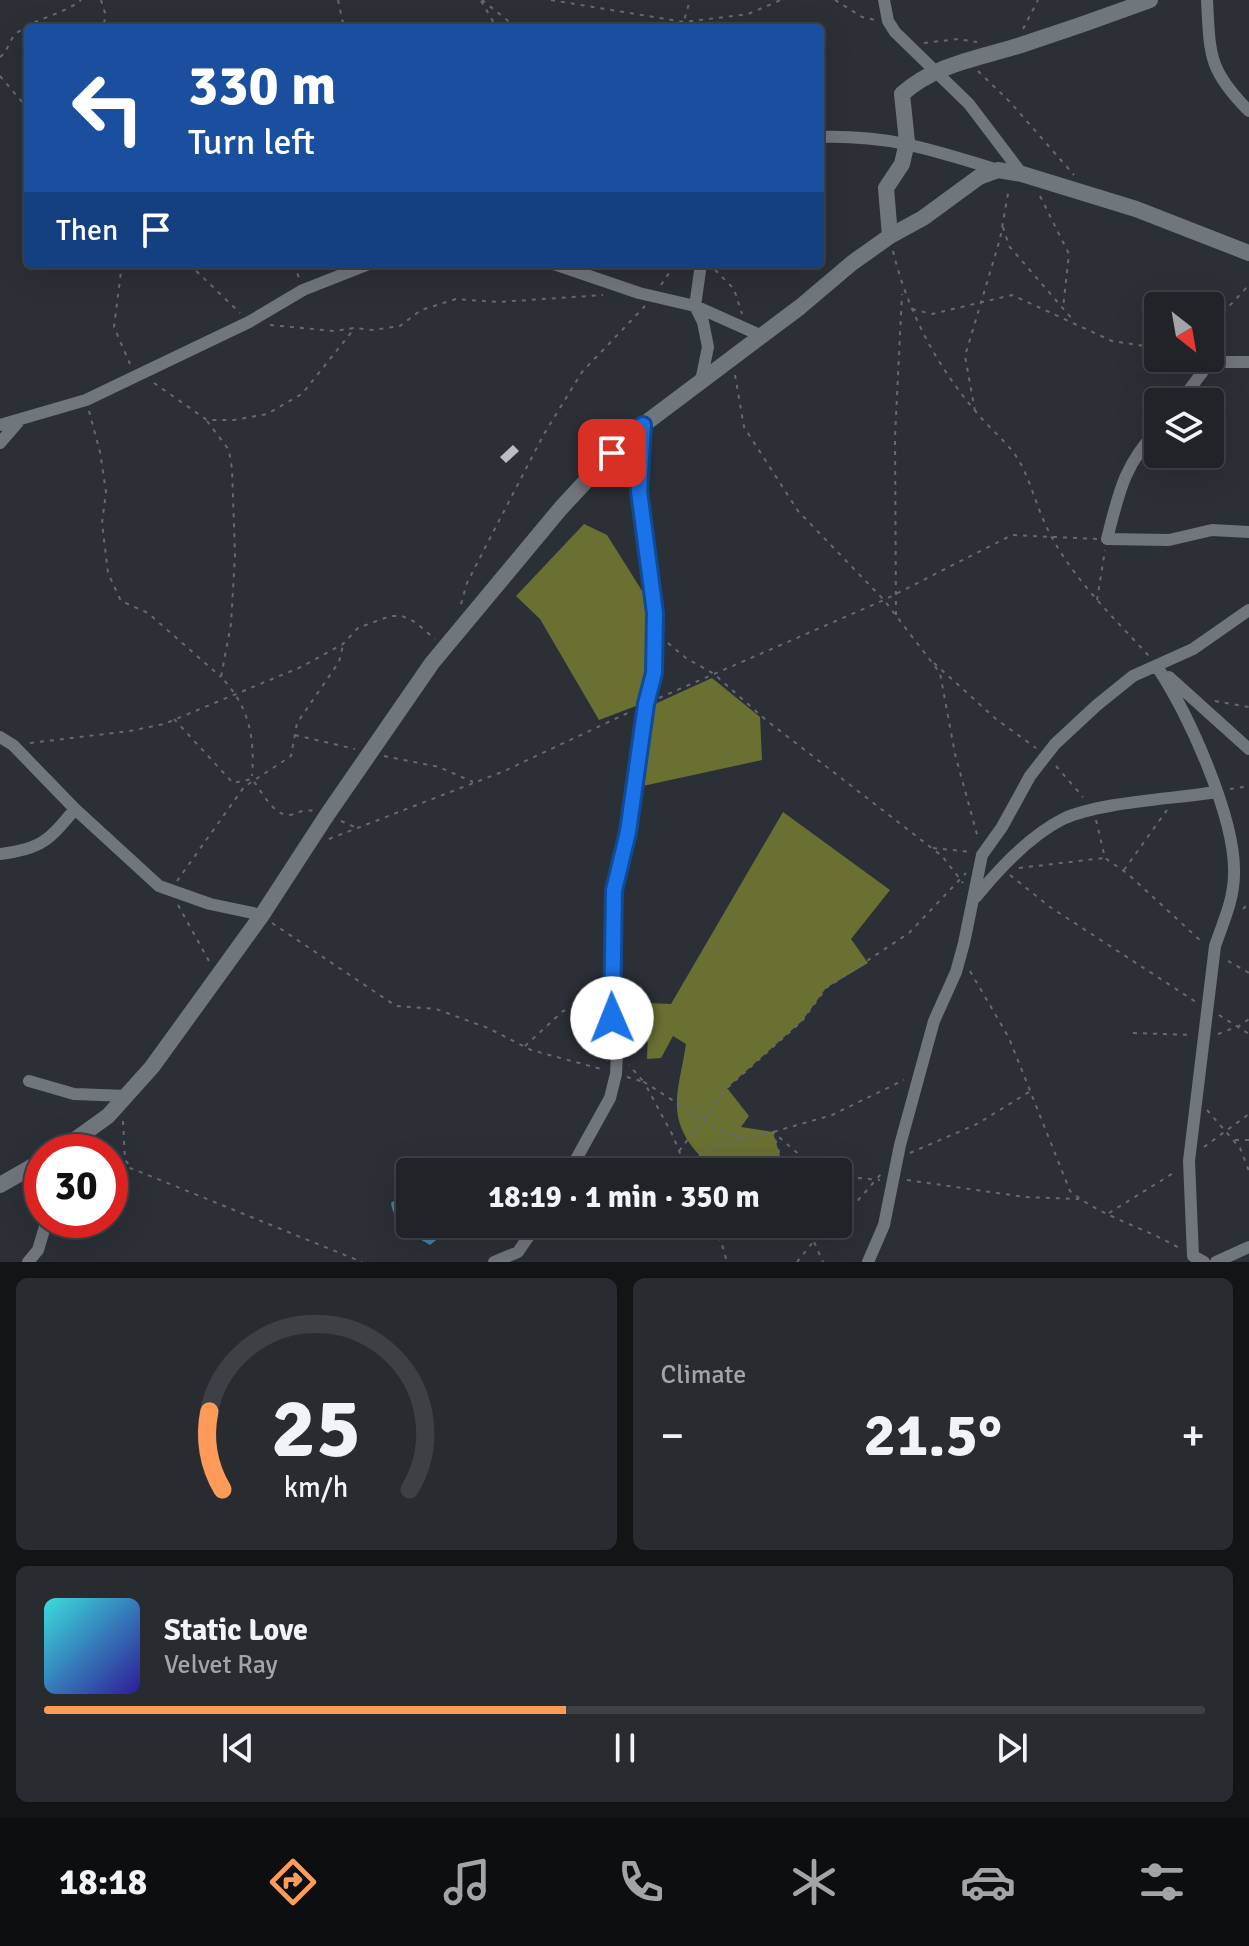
<!DOCTYPE html>
<meta charset="utf-8">
<style>
body{margin:0;font-family:Signika,sans-serif;background:#282c30;color:#f1f3f6;height:100vh;display:flex;flex-direction:column;font-size:30px;white-space:nowrap}
*{box-sizing:border-box;margin:0}
p{font-size:26px;color:#a2a4a8}
.icon{flex:none;width:44px;height:44px;fill:none;stroke:currentColor;stroke-width:2;stroke-linecap:round;stroke-linejoin:round}
.map{position:relative;height:1262px;overflow:hidden}
.drawer{display:flex;flex-direction:column;gap:16px;padding:16px;background:#121416;flex:1}
.drawer>*{flex:none}
.top-card{position:absolute;left:24px;top:24px;width:800px;height:244px;border-radius:8px;box-shadow:0 8px 32px #0002,0 0 0 2px #3d4145;background:#1a4fa0;color:#fff;overflow:hidden}
.needle{width:52px;rotate:149deg}
.tools{position:absolute;left:1144px;top:292px;display:grid;gap:16px}
.tools a{display:grid;place-items:center;width:80px;height:80px;border-radius:8px;background:#202428;box-shadow:0 8px 32px #0002,0 0 0 2px #3d4145;font-size:40px}
.speed{position:absolute;left:24px;top:1134px;display:flex;gap:16px;font-size:40px;font-weight:700;text-align:center}
.speed>*{display:grid;place-content:center;width:104px;height:104px;border-radius:50%;background:#202428;box-shadow:0 8px 32px #0002,0 0 0 2px #3d4145;line-height:1}
.speed .limit{border:12px solid #d22;background:#fff;color:#111}
.pin{position:absolute;display:grid;place-items:center;width:68px;height:68px;color:#fff;margin:-34px;border-radius:16px;box-shadow:0 4px 12px #0006}
.me{position:absolute;width:88px;margin:-44px;rotate:359deg;stroke-linejoin:round;filter:drop-shadow(0 0 6px #0008)}
.turn{display:flex;align-items:center;gap:28px;height:168px;padding:0 32px;font-size:36px}
.turn .icon{width:104px;height:104px;stroke-width:2.5}
.turn b{display:block;font-size:56px;line-height:68px}
.then{display:flex;align-items:center;height:76px;padding:0 32px;background:#0003;gap:16px;font-size:30px}
.big{font-size:60px;font-weight:700;line-height:1.1}
.drawer .card{flex:1;display:flex;flex-direction:column;justify-content:center;gap:12px;min-width:0;padding:0 28px;border-radius:12px;background:#282c30}
.drawer .dial{align-items:center;gap:0}
.dial svg{height:208px;overflow:visible;fill:none;stroke:#3d4145;stroke-width:7;stroke-linecap:round;text-anchor:middle}
.dial text{fill:#f1f3f6;stroke:none}
.song{display:flex;align-items:center;gap:24px}
.cover{width:96px;height:96px;border-radius:12px;background:linear-gradient(135deg,hsl(180 70% 55%),hsl(250 70% 35%))}
.played{height:8px;border-radius:4px;background:linear-gradient(90deg,#fe9b58 45%,#3d4145 45%)}
.keys{display:flex;justify-content:space-around;direction:ltr}
.heat{display:flex;justify-content:space-between;align-items:center;font-size:44px;direction:ltr}
.drawer .tiles{flex:1;display:grid;gap:16px;grid-template-columns:1fr 1fr}
.card:last-child{grid-column:span 2}
.trip{position:absolute;left:396px;top:1158px;width:456px;height:80px;border-radius:8px;background:#202428;box-shadow:0 8px 32px #0002,0 0 0 2px #3d4145;font-weight:700;line-height:80px;text-align:center}
.tab-bar{display:flex;height:128px;justify-content:space-around;align-items:center;background:#0d0e10;color:#a2a4a8}
.tab-bar .icon{width:56px;height:56px}
.tab-bar .selected{color:#fe9b58}
.tab-bar b{font-size:36px;color:#f1f3f6}
.map>svg:first-child{display:block}
.forest{fill:#6a7032}
.water{fill:#4280a4}
.building{fill:#bcbcc5}
.lines{fill:none;stroke-linecap:round;stroke-linejoin:round}
.path{stroke:#666a70;stroke-width:2;stroke-dasharray:4 6;stroke-linecap:butt}
.minor{stroke:#6f767c;stroke-width:12}
.tertiary{stroke:#6f767c;stroke-width:16}
.route-casing{stroke:#114b97;stroke-width:20}
.route{stroke:#1a73e8;stroke-width:14}
</style>
<div class="map">
<svg width="1249" height="1262" viewBox="0 0 1249 1262">
<rect width="100%" height="100%" fill="#2b3036"/>
<path class="forest" d="M 584,524 L 607,535 L 644,594 L 648,664 L 636,706 L 599,720 L 540,619 L 516,596 Z
M 712,678 L 760,717 L 762,760 L 629,789 L 646,708 Z
M 783,812 L 890,890 L 851,939 L 868,963 L 826,988 L 802,1021 L 727,1088 L 749,1116 L 741,1127 L 773,1132 L 781,1159 L 700,1156 C 664,1117 679,1091 686,1044 L 673,1036 L 661,1058 L 647,1059 L 649,1003 L 671,1004 Z"/>
<path class="water" d="M 410,1183 L 410,1224 L 440,1224 L 440,1237 L 430,1245 C 413,1235 394,1224 391,1203 L 407,1192 Z"/>
<path class="building" d="M 513,445 L 519,451 L 506,463 L 500,457 Z"/>
<g class="lines">
<path class="path" d="M 101,0 L 105,13 L 104,28
M 338,0 L 344,28
M 482,0 L 517,28
M 551,0 L 684,22 L 748,14 L 781,0
M 835,0 L 862,17 L 875,20
M 481,1 L 497,28
M 682,28 L 690,0
M 1023,29 L 1038,0
M 924,43 L 958,39 L 977,42
M 0,57 C 8,51 8,43 14,36 C 28,20 63,15 81,0
M 978,71 L 1009,101 L 1074,175
M 0,76 L 28,109
M 1040,196 L 1069,254 L 1063,308
M 1003,227 L 1009,246 L 1073,320
M 893,251 C 907,310 937,367 977,413 C 990,429 1007,442 1018,459 C 1031,481 1037,509 1049,532 C 1073,579 1114,618 1149,656
M 122,264 L 114,327 L 130,364
M 189,264 L 240,313
M 294,264 L 299,278
M 715,270 L 734,289 L 742,314
M 661,285 L 675,264
M 912,309 L 932,314 L 1012,295 L 1112,341 L 1158,348
M 270,325 L 334,331 L 354,328 L 373,330 L 400,326 L 421,310 L 456,299 L 498,302 L 603,295
M 1219,351 C 1223,340 1217,336 1217,325 C 1217,315 1242,295 1249,284
M 735,375 L 744,427 L 798,511 L 884,600 L 940,673 L 955,754 L 978,838
M 154,383 L 207,420 L 234,420 L 267,414 L 302,394 L 354,329
M 89,411 L 100,452 L 106,492 L 102,523 L 108,573 L 121,601 L 148,613 L 221,677
M 975,411 L 965,356 L 1000,239 L 1009,188
M 207,421 L 229,450 L 232,469 L 235,555 L 231,624 L 221,677 C 249,706 255,737 252,776
M 1097,600 L 1105,550
M 461,604 L 467,583 L 488,542 L 544,434 L 582,372 L 645,306
M 896,615 L 895,437 L 902,294
M 668,643 L 686,658 L 714,674 L 766,720 L 942,856 L 963,883
M 934,663 L 996,719 L 1036,748
M 659,698 L 884,600 L 1012,535 L 1097,539
M 1215,701 L 1249,707
M 174,719 L 233,783 L 252,779 C 261,790 272,814 288,815 C 297,815 302,808 313,811
M 295,735 L 355,749
M 30,743 L 130,731 L 164,724 L 301,667 L 343,644 L 358,628 L 390,616 L 402,616 L 415,622 L 435,639
M 384,756 L 439,767 L 473,782
M 1056,766 L 1083,797
M 1230,789 L 1249,786
M 1096,820 L 1105,858 L 1128,874 L 1203,943
M 341,821 L 357,828
M 329,839 L 502,772 L 632,711
M 933,848 L 971,852
M 1019,868 L 1104,858
M 1124,870 L 1167,810
M 1010,875 L 1050,907 L 1196,1002
M 177,881 L 244,787 L 291,756 L 297,723 L 339,662 L 343,645
M 178,905 L 210,963
M 1243,909 L 1249,903
M 272,923 L 396,1006 L 436,1009 L 488,1028 L 531,1050 L 605,1070
M 1228,961 L 1249,973
M 970,971 L 1009,1038 L 1070,1191 C 1101,1217 1144,1227 1179,1248
M 1219,1015 L 1249,1034
M 1133,1033 L 1192,1035
M 1218,1034 L 1239,1026 L 1249,1019
M 525,1046 L 563,1011 L 596,1003
M 627,1077 L 644,1082 L 629,1065
M 1207,1110 L 1240,1148 L 1249,1171
M 123,1121 L 125,1160 L 132,1168
M 1235,1140 L 1249,1140
M 1204,1147 L 1249,1114
M 679,1151 L 727,1088 L 802,1021 L 826,988 L 909,933 L 966,873
M 910,1153 L 977,1124 L 1029,1092
M 110,1163 L 133,1169 L 362,1262
M 673,1172 L 721,1143 L 773,1132 L 832,1115 L 904,1080
M 688,1172 L 672,1134 L 644,1082 L 721,1131 L 744,1138
M 785,1172 L 773,1132 L 809,1163 L 830,1172
M 838,1176 L 880,1180
M 907,1180 L 1025,1197 L 1079,1199
M 1109,1213 L 1175,1172
M 838,1223 L 882,1173
M 589,1224 L 595,1224
M 702,1224 L 721,1241 L 727,1262
M 806,1224 L 823,1262
M 797,1262 L 817,1237 L 836,1224"/>
<path class="minor" d="M 884,0 L 888,21 L 895,32 L 969,104 L 1022,174
M 1207,0 C 1210,55 1208,70 1249,111
M 820,137 C 891,135 932,150 998,170
M 554,264 L 639,293 L 695,306 L 762,336
M 701,264 L 695,306 L 703,322 L 708,347 L 701,381
M 1180,402 L 1210,362 L 1249,362
M 0,425 L 86,400 L 249,322 L 303,290 L 369,264
M 1158,429 C 1124,465 1119,492 1107,539 L 1169,540 L 1212,530 L 1249,532
M 0,443 L 19,421
M 1157,667 C 1188,712 1236,819 1234,874 C 1234,899 1223,923 1215,946 L 1189,1161 L 1193,1256 L 1204,1262
M 1169,677 L 1249,749
M 0,737 L 13,745 L 75,809 L 159,886 L 210,904 L 262,915
M 0,854 C 42,849 49,840 75,809
M 976,897 C 998,870 1031,835 1063,819 C 1098,802 1174,799 1216,792
M 29,1081 L 74,1094 L 127,1096
M 569,1172 L 610,1098 L 616,1074 L 617,1052 L 610,1000 L 614,890 L 628,832 L 646,704 L 654,673 L 655,613 L 640,509 L 638,473 L 643,425
M 28,1262 L 38,1250 L 47,1220
M 494,1262 L 518,1252 L 537,1224
M 868,1262 L 884,1225 L 900,1145 L 934,1021 L 956,972 L 964,943 L 982,855 L 1002,827 L 1030,776 L 1055,744 L 1097,705 L 1133,676 L 1193,649 L 1249,610
M 1216,1262 L 1249,1247"/>
<path class="tertiary" d="M 890,236 L 886,188 L 902,164 L 907,142 L 902,94 C 935,64 980,58 1021,45 C 1064,31 1107,16 1150,0
M 58,1152 L 108,1116 L 152,1067 L 262,915 L 327,815 L 432,663 L 561,508 L 612,453 L 643,425 L 800,307 L 852,263 L 890,236 L 923,218 L 979,177 L 998,170 L 1022,174 L 1136,209 L 1249,253
M 0,1185 L 42,1161"/>
</g>
<g class="lines">
<defs>
<path id="route" d="M 612,1018 L 614,890 L 628,832 L 646,704 L 654,673 L 655,613 L 639,491 L 643,425 L 612,453"/>
</defs>
<use href="#route" class="route-casing"/>
<use href="#route" class="route"/>
</g>
</svg>
<div class="tools">
<a><svg class="needle" viewBox="-14 -14 28 28"><path d="M0-13l5 13h-10z" fill="#e53935"/><path d="M0 13l5-13h-10z" fill="#a2a4a8"/></svg></a>
<a><svg class="icon" aria-label="layers" viewBox="0 0 24 24"><path d="M12 4l9 5-9 5-9-5zM3 14l9 5 9-5"/></svg></a>
</div>
<div class="speed"><div class="limit">30</div></div>
<div class="pin" style="left:612px;top:453px;background:#d93025"><svg class="icon" aria-label="arrive" viewBox="0 0 24 24"><path d="M6 21V4h12l-3 4 3 4H6"/></svg></div>
<svg class="me" style="left:612px;top:1018px" viewBox="-20 -20 40 40"><circle r="19" fill="#fff"/><path d="M0-13L10 11 0 6-10 11z" fill="#1a73e8"/></svg>
<div class="trip">18:19 · 1 min · 350 m</div>
<div class="top-card">
<div class="turn"><svg class="icon" aria-label="left" viewBox="0 0 24 24"><path d="M17 20v-9H6M10 6l-5 5 5 5"/></svg><div><b>330 m</b>Turn left</div></div>
<div class="then">Then<svg class="icon" aria-label="arrive" viewBox="0 0 24 24"><path d="M6 21V4h12l-3 4 3 4H6"/></svg></div>
</div>
</div>
<section class="drawer">
<div class="tiles">
<div class="card dial"><svg viewBox="0 0 100 80">
<path d="M14 69A42 42 0 1 1 86 69"/>
<path d="M14 69A42 42 0 0 1 9 39" stroke="#fe9b58"/>
<text x="50" y="56" font-size="32" font-weight="700">25</text>
<text x="50" y="72" font-size="11">km/h</text>
</svg></div>
<div class="card"><p>Climate</p>
<div class="heat"><a>−</a><b class="big">21.5°</b><a>+</a></div>
</div>
<div class="card">
<div class="song"><i class="cover"></i><div><b>Static Love</b><p>Velvet Ray</p></div></div>
<div class="played"></div>
<div class="keys"><svg class="icon" aria-label="previous" viewBox="0 0 24 24"><path d="M18 5L8 12l10 7zM5 5v14"/></svg><svg class="icon" aria-label="pause" viewBox="0 0 24 24"><path d="M8 5v14M16 5v14"/></svg><svg class="icon" aria-label="next" viewBox="0 0 24 24"><path d="M6 5l10 7-10 7zM19 5v14"/></svg></div>
</div>
</div>
</section>
<nav class="tab-bar">
<b>18:18</b>
<svg class="icon selected" aria-label="directions" viewBox="0 0 24 24"><path d="M12 3l9 9-9 9-9-9zM9 14v-3h6M13 9l2 2-2 2"/></svg>
<svg class="icon" aria-label="music" viewBox="0 0 24 24"><path d="M9 18V5l10-2v13"/><circle cx="6" cy="18" r="3"/><circle cx="16" cy="16" r="3"/></svg>
<svg class="icon" aria-label="phone" viewBox="0 0 24 24"><path d="M5 4h4l2 5-3 2q2 4 5 5l2-3 5 2v4C11 20 4 13 5 4z"/></svg>
<svg class="icon" aria-label="climate" viewBox="0 0 24 24"><path d="M12 3v18M4 7l16 10M4 17L20 7"/></svg>
<svg class="icon" aria-label="car" viewBox="0 0 24 24"><path d="M5 17H2v-5l4-1 3-4h7l3 4 3 1v5h-3M9 17h6M6 11h13"/><circle cx="7" cy="17" r="2"/><circle cx="17" cy="17" r="2"/></svg>
<svg class="icon" aria-label="filters" viewBox="0 0 24 24"><path d="M4 7h16M4 17h16"/><circle cx="9" cy="7" r="2"/><circle cx="15" cy="17" r="2"/></svg>
</nav>
